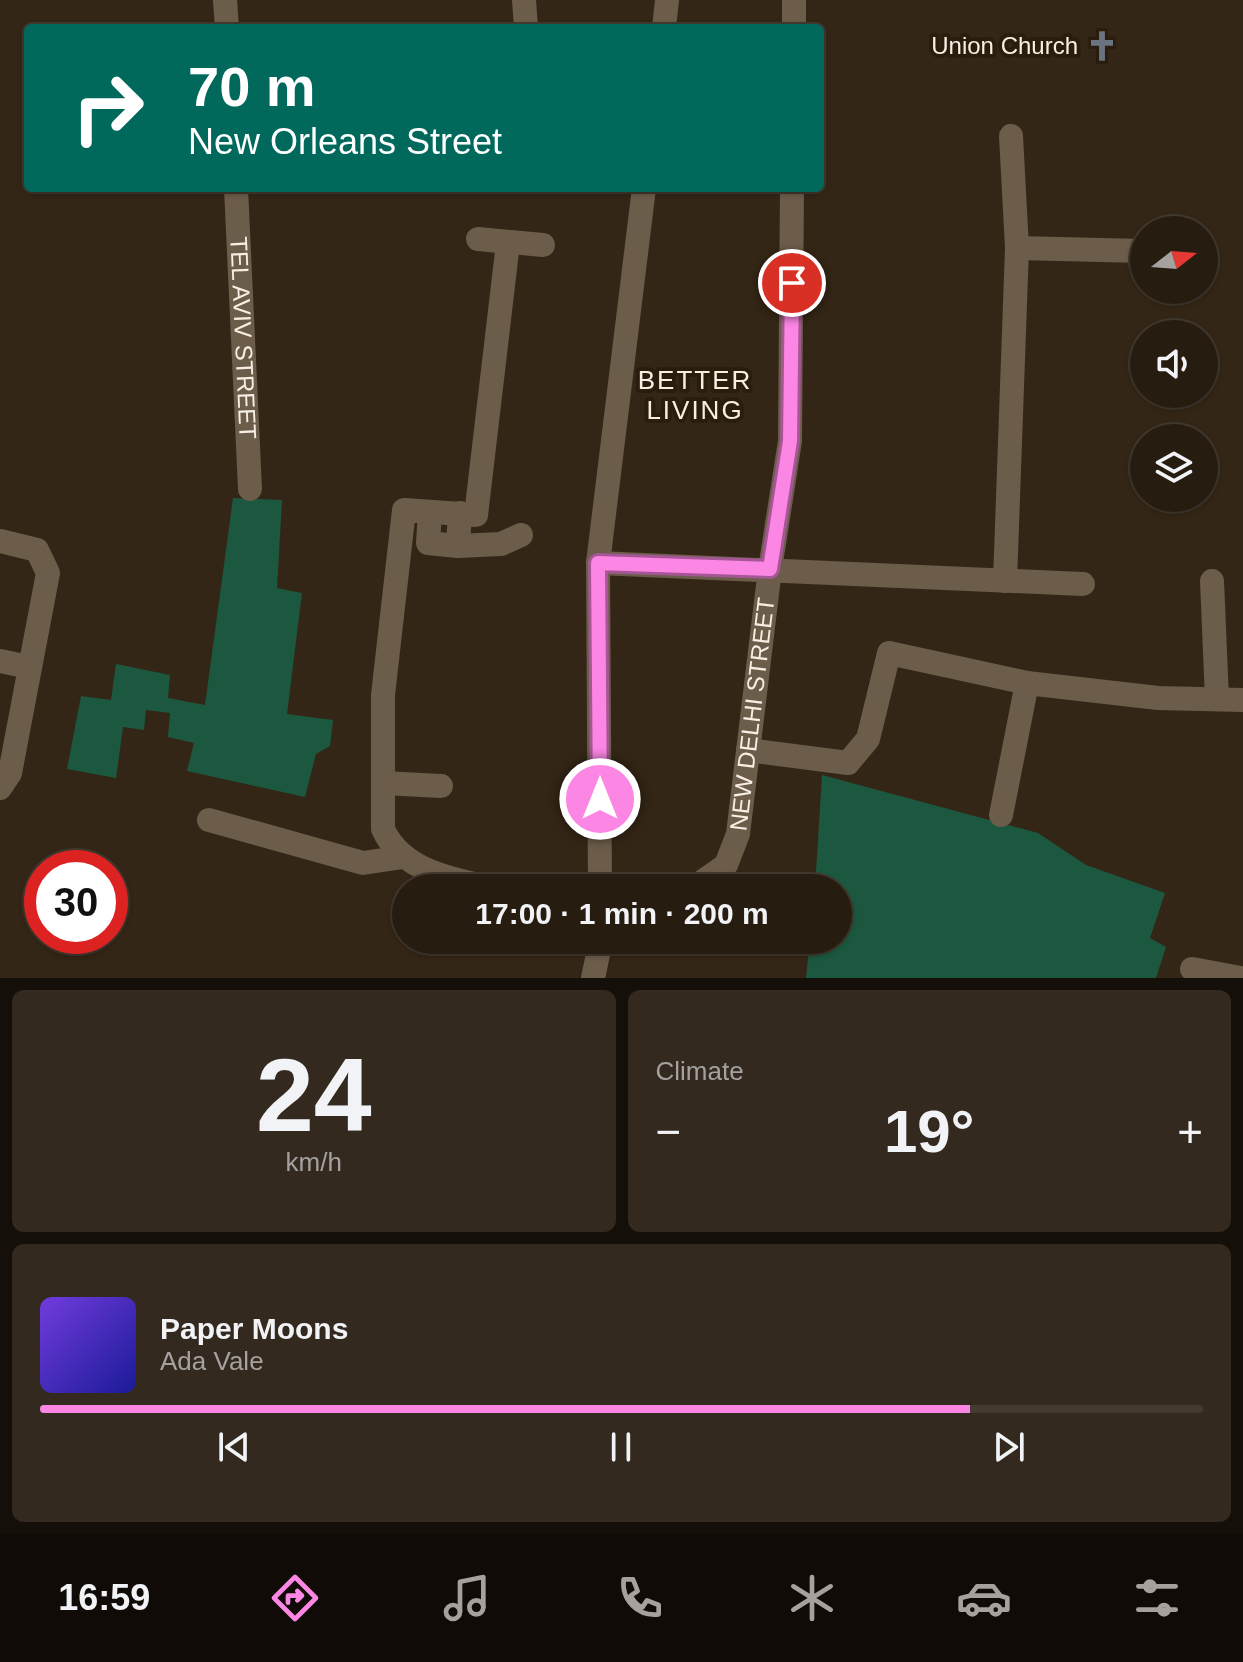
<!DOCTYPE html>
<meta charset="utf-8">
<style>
body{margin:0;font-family:Helvetica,sans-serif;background:#33291e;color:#f1f3f6;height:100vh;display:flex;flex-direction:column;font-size:30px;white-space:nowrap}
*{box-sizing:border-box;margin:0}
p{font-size:26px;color:#a4a19f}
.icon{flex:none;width:44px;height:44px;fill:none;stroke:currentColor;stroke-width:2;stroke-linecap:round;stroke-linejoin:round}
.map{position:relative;height:978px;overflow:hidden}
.drawer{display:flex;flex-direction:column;gap:12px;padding:12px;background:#150f09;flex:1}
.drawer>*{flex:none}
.banner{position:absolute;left:24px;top:24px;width:800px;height:168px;border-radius:8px;box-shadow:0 2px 6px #0004,0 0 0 2px #433a30;background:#00695c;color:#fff;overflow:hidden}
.needle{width:52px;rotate:73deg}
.buttons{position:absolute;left:1130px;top:216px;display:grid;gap:16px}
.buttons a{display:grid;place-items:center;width:88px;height:88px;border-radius:50%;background:#271c10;box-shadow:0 2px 6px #0004,0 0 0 2px #433a30;font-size:40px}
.speed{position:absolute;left:24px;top:850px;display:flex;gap:16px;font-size:40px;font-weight:700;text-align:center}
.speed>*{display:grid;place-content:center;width:104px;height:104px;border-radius:50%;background:#271c10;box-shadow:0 2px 6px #0004,0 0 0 2px #433a30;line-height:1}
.speed .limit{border:12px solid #d22;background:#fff;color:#111}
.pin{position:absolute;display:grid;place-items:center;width:68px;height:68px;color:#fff;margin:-34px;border:4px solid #fff;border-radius:50%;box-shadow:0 2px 8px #0007}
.me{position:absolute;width:88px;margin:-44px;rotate:0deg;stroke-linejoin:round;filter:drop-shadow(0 0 6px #0008)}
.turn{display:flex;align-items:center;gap:28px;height:168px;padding:0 32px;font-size:36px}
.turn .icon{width:104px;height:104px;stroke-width:2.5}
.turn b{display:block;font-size:56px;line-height:68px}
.big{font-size:60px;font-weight:600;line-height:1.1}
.drawer .tile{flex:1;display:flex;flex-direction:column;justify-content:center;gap:12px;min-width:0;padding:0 28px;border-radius:12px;background:#33291e}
.drawer .dial{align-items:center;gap:0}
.dial b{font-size:104px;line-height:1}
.song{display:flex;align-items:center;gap:24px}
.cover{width:96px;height:96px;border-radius:12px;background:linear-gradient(135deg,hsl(260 70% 55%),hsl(240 70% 35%))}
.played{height:8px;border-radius:4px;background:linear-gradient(90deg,#fc86e4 80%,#433a30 80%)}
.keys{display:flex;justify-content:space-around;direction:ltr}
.heat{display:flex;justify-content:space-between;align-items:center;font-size:44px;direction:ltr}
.drawer .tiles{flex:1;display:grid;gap:12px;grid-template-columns:1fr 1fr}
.tile:last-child{grid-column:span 2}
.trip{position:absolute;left:392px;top:874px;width:460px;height:80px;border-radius:40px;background:#271c10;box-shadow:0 2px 6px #0004,0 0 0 2px #433a30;font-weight:600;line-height:80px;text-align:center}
.tabs{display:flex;height:128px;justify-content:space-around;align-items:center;background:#100b06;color:#a4a19f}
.tabs .icon{width:56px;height:56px}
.tabs .active{color:#fc86e4}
.tabs b{font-size:36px;color:#f1f3f6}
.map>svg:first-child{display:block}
.green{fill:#1c583f}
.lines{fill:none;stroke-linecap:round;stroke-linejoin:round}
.minor{stroke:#6c5c4a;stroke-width:24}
.route-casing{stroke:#a45794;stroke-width:20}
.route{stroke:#fc86e4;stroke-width:14}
.labels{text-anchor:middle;stroke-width:8;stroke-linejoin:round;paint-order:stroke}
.poi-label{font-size:24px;fill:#f8efe4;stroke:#2a1d0d;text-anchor:end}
.street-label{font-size:24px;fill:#f8efe4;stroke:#2a1d0d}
.neighbourhood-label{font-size:26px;letter-spacing:2px;fill:#f8efe4;stroke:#2a1d0d}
</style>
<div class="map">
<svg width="1243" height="978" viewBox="0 0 1243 978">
<rect width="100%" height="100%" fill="#342616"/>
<path class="green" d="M 233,498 L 282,500 L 277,588 L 302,593 L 287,714 L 333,720 L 330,746 L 316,754 L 305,797 L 187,771 L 194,743 L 168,737 L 170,713 L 146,710 L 144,730 L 123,727 L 116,778 L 67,769 L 81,696 L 111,700 L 116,664 L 170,675 L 168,698 L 205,705 Z
M 822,775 L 1038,833 L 1086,865 L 1165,893 L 1150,938 L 1166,947 L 1156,978 L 806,978 L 810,940 L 838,940 L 838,888 L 815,888 Z"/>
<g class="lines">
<g class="minor">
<path d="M 225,0 L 227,28"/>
<path d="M 524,0 L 526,28"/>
<path d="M 664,28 L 667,0"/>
<path d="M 794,28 L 794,0"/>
<path id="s1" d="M 236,188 L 250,489"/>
<path d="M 478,239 L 543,245"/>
<path d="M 1017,248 L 1144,251"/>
<path d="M 430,512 L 428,543 L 458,546 L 460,513"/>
<path d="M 0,541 L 37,550 L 48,573 L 10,773 L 0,788"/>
<path d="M 458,546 L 501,544 L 521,535"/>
<path d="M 598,563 L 1083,584"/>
<path d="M 1005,581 L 1017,248 L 1011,136"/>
<path d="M 1212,581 L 1217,699"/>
<path d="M 0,661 L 29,667"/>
<path d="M 748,750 L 848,763 L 868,739 L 889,653 L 1027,683 L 1158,698 L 1243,700"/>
<path d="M 383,783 L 441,786"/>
<path d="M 1001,815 L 1027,683"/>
<path d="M 209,820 L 363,863 L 403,857"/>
<path d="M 493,888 C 452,880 401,870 383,829 L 383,695 L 404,510 L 476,515 L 508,243"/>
<path d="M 600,888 L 598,563 L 644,188"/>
<path id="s2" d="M 693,888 L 726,865 L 738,834 L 770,569 L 790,441 L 792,188"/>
<path d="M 1192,969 L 1241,978"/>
<path d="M 593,978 L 601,940"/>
</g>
</g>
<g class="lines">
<defs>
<path id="route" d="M 600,799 L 598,563 L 770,569 L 790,441 L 792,283"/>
</defs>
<use href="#route" class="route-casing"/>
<use href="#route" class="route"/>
</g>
<defs>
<symbol id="church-bare" viewBox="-9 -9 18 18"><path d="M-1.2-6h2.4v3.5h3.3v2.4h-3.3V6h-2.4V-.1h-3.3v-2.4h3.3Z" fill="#6b7280" stroke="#2a1d0d" stroke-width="2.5" paint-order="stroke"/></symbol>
</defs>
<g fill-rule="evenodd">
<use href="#church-bare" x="1080" y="24" width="44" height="44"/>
</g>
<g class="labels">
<g class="poi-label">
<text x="1078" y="54">Union Church</text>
</g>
<g class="street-label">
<text dy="8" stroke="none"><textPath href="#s1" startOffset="150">TEL AVIV STREET</textPath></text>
<text dy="8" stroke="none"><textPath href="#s2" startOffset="194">NEW DELHI STREET</textPath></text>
</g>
<g class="neighbourhood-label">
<text x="695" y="389">BETTER<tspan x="695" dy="30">LIVING</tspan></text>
</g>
</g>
</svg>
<div class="buttons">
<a><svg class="needle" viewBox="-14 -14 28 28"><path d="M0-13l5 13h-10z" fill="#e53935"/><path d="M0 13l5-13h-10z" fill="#a4a19f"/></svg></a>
<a><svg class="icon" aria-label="sound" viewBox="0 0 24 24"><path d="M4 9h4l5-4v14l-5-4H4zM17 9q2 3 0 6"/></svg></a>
<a><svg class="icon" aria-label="layers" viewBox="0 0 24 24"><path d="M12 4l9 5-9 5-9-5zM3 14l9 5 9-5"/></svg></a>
</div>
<div class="speed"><div class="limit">30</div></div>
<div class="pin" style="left:792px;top:283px;background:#d93025"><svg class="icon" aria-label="arrive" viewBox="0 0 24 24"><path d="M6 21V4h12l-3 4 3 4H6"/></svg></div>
<svg class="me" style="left:600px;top:799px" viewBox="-20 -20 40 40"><circle r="17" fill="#fc86e4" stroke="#fff" stroke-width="3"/><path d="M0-11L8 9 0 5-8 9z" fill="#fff"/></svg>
<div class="trip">17:00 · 1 min · 200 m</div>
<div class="banner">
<div class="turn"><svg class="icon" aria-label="right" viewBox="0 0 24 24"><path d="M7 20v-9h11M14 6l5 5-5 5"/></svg><div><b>70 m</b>New Orleans Street</div></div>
</div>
</div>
<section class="drawer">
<div class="tiles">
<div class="tile dial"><b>24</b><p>km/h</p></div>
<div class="tile"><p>Climate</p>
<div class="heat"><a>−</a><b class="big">19°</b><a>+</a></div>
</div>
<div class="tile">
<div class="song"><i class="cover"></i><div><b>Paper Moons</b><p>Ada Vale</p></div></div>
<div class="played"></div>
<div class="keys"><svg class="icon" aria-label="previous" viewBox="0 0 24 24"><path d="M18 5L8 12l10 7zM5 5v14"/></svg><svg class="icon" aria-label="pause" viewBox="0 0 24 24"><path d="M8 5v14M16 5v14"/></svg><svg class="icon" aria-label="next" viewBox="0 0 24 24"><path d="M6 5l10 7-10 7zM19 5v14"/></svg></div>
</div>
</div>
</section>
<nav class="tabs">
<b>16:59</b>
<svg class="icon active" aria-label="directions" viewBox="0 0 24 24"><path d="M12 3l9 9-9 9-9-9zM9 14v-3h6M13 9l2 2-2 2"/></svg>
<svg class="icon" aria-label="music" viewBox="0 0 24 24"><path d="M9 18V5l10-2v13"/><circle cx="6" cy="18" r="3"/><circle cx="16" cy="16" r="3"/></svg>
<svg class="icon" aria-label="phone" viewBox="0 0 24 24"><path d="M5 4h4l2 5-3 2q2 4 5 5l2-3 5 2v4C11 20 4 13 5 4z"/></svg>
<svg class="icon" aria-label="climate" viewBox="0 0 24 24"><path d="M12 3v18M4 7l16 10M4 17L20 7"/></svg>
<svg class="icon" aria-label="car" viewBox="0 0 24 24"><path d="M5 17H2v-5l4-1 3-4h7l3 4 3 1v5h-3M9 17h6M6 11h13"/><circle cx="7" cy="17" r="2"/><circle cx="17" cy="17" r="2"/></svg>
<svg class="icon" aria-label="filters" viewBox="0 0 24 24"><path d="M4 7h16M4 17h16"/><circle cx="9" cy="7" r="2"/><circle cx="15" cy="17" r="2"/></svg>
</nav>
